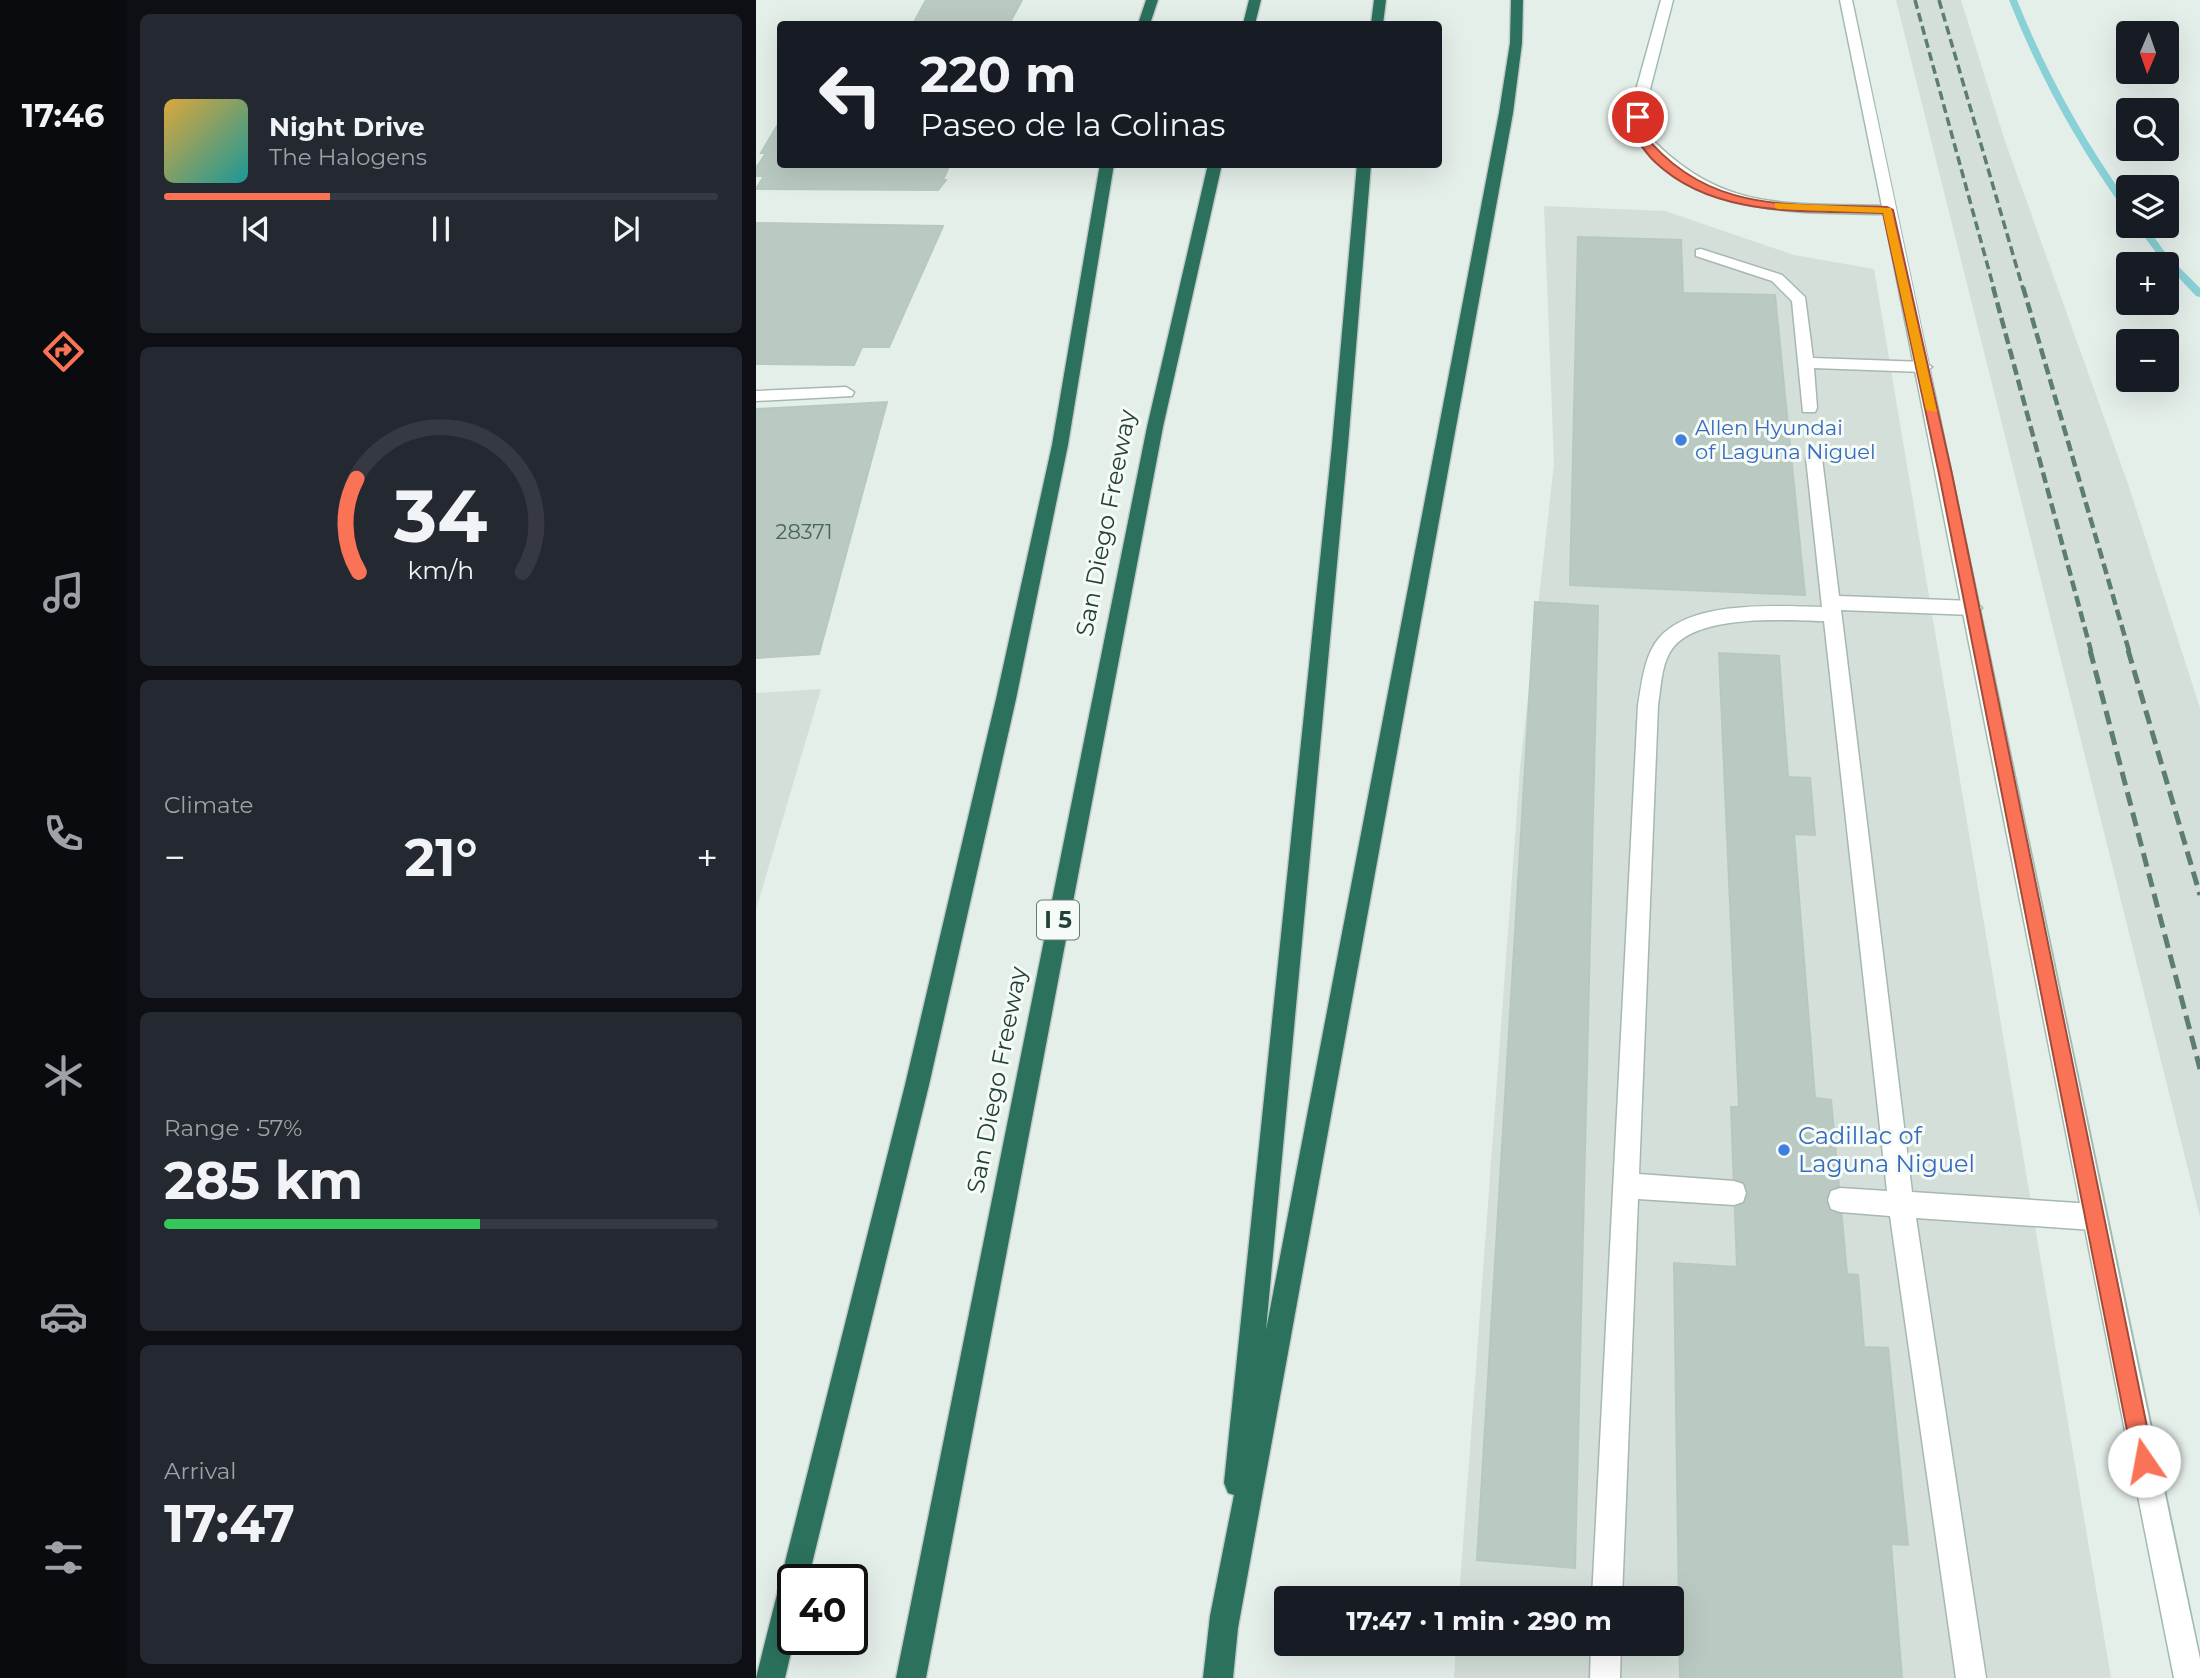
<!DOCTYPE html>
<meta charset="utf-8">
<style>
body{margin:0;font-family:Montserrat,sans-serif;background:#242831;color:#f1f3f6;height:100vh;display:flex;flex-direction:column;font-size:26px;white-space:nowrap}
*{box-sizing:border-box;margin:0}
p{font-size:23px;color:#9ea1a6}
.icon{flex:none;width:38px;height:38px;fill:none;stroke:currentColor;stroke-width:2;stroke-linecap:round;stroke-linejoin:round}
.map{position:relative;flex:1;overflow:hidden}
.drawer{display:flex;flex-direction:column;gap:14px;padding:14px;background:#0d0f14;width:630px}
.drawer>*{flex:none}
.banner{position:absolute;left:21px;top:21px;width:665px;height:147px;border-radius:7px;box-shadow:0 7px 28px #0002;background:#171b24;color:#f1f3f6;overflow:hidden}
.needle{width:46px;rotate:182deg}
.buttons{position:absolute;left:1360px;top:21px;display:grid;gap:14px}
.buttons a{display:grid;place-items:center;width:63px;height:63px;border-radius:7px;background:#171b24;box-shadow:0 7px 28px #0002;font-size:35px}
.speed{position:absolute;left:21px;top:1564px;display:flex;gap:14px;font-size:35px;font-weight:700;text-align:center}
.speed>*{display:grid;place-content:center;width:91px;height:91px;border-radius:50%;background:#171b24;box-shadow:0 7px 28px #0002;line-height:1}
.speed .limit{border:4px solid #111;border-radius:10px;background:#fff;color:#111}
.pin{position:absolute;display:grid;place-items:center;width:60px;height:60px;color:#fff;margin:-30px;border:4px solid #fff;border-radius:50%;box-shadow:0 2px 7px #0007}
.me{position:absolute;width:77px;margin:-38px;rotate:348deg;stroke-linejoin:round;filter:drop-shadow(0 0 5px #0008)}
.turn{display:flex;align-items:center;gap:24px;height:147px;padding:0 28px;font-size:32px}
.turn .icon{width:91px;height:91px;stroke-width:2.5}
.turn b{display:block;font-size:49px;line-height:60px}
.big{font-size:52px;font-weight:700;line-height:1.1}
.drawer .widget{flex:1;display:flex;flex-direction:column;justify-content:center;gap:10px;min-width:0;padding:0 24px;border-radius:10px;background:#242831}
.drawer .dial{align-items:center;gap:0}
.dial svg{height:182px;overflow:visible;fill:none;stroke:#363941;stroke-width:7;stroke-linecap:round;text-anchor:middle}
.dial text{fill:#f1f3f6;stroke:none}
.song{display:flex;align-items:center;gap:21px}
.cover{width:84px;height:84px;border-radius:10px;background:linear-gradient(135deg,hsl(40 70% 55%),hsl(180 70% 35%))}
.played{height:7px;border-radius:4px;background:linear-gradient(90deg,#fa7357 30%,#363941 30%)}
.keys{display:flex;justify-content:space-around;direction:ltr}
.heat{display:flex;justify-content:space-between;align-items:center;font-size:38px;direction:ltr}
.charge{height:10px;border-radius:5px;background:linear-gradient(90deg,#34c759 57%,#363941 0)}
.trip{position:absolute;left:518px;top:1586px;width:410px;height:70px;border-radius:7px;background:#171b24;box-shadow:0 7px 28px #0002;font-weight:700;line-height:70px;text-align:center}
main{display:flex;flex:1;min-height:0}
.tabs{display:flex;flex-direction:column;width:126px;justify-content:space-around;align-items:center;background:#090b0e;color:#9ea1a6}
.tabs .icon{width:49px;height:49px}
.tabs .selected{color:#fa7357}
.tabs b{font-size:32px;color:#f1f3f6}
.map>svg:first-child{display:block}
.built{fill:#d3dfd8}
.lines{fill:none;stroke-linecap:round;stroke-linejoin:round}
.stream{fill:#8ad1d7;fill-rule:evenodd}
.building{fill:#bacac2;stroke:#b6c9c0;stroke-width:2}
.lane-casing{stroke:#a7b8b1;stroke-width:3}
.secondary-casing{stroke:#a2bbb1;stroke-width:3}
.highway-casing{stroke:#c1cac7;stroke-width:3}
.lane{fill:#fff;fill-rule:evenodd}
.secondary{fill:#fff;fill-rule:evenodd}
.highway{fill:#2c715d;fill-rule:evenodd}
.rail-far2{stroke:#5d7d72;stroke-width:3.5;stroke-dasharray:9 4.5;stroke-linecap:butt}
.rail-far1{stroke:#5d7d72;stroke-width:4.5;stroke-dasharray:11 5;stroke-linecap:butt}
.rail{stroke:#5d7d72;stroke-width:5;stroke-dasharray:14 7;stroke-linecap:butt}
.route{fill:#fa7357;stroke:#a24b39;stroke-width:2}
.slow{fill:#f59e0b}
.shop-dot{fill:#3f7fe0;stroke:#f6fbf8;stroke-width:2.5}
.labels{text-anchor:middle;stroke-width:6;stroke-linejoin:round;paint-order:stroke}
.far-shop-label{font-size:21px;fill:#366cbe;stroke:#f6fbf8;text-anchor:start}
.number-label{font-size:21px;fill:#48645a}
.shield{fill:#f6fbf8;stroke:#627a71;stroke-width:2}
.shield-label{font-size:23px;font-weight:bold;fill:#224237}
.street-label{font-size:24px;fill:#224237;stroke:#f6fbf8}
.shop-label{font-size:24px;fill:#366cbe;stroke:#f6fbf8;text-anchor:start}
</style>
<main>
<nav class="tabs">
<b>17:46</b>
<svg class="icon selected" aria-label="directions" viewBox="0 0 24 24"><path d="M12 3l9 9-9 9-9-9zM9 14v-3h6M13 9l2 2-2 2"/></svg>
<svg class="icon" aria-label="music" viewBox="0 0 24 24"><path d="M9 18V5l10-2v13"/><circle cx="6" cy="18" r="3"/><circle cx="16" cy="16" r="3"/></svg>
<svg class="icon" aria-label="phone" viewBox="0 0 24 24"><path d="M5 4h4l2 5-3 2q2 4 5 5l2-3 5 2v4C11 20 4 13 5 4z"/></svg>
<svg class="icon" aria-label="climate" viewBox="0 0 24 24"><path d="M12 3v18M4 7l16 10M4 17L20 7"/></svg>
<svg class="icon" aria-label="car" viewBox="0 0 24 24"><path d="M5 17H2v-5l4-1 3-4h7l3 4 3 1v5h-3M9 17h6M6 11h13"/><circle cx="7" cy="17" r="2"/><circle cx="17" cy="17" r="2"/></svg>
<svg class="icon" aria-label="filters" viewBox="0 0 24 24"><path d="M4 7h16M4 17h16"/><circle cx="9" cy="7" r="2"/><circle cx="15" cy="17" r="2"/></svg>
</nav>
<section class="drawer">
<div class="widget">
<div class="song"><i class="cover"></i><div><b>Night Drive</b><p>The Halogens</p></div></div>
<div class="played"></div>
<div class="keys"><svg class="icon" aria-label="previous" viewBox="0 0 24 24"><path d="M18 5L8 12l10 7zM5 5v14"/></svg><svg class="icon" aria-label="pause" viewBox="0 0 24 24"><path d="M8 5v14M16 5v14"/></svg><svg class="icon" aria-label="next" viewBox="0 0 24 24"><path d="M6 5l10 7-10 7zM19 5v14"/></svg></div>
</div>
<div class="widget dial"><svg viewBox="0 0 100 80">
<path d="M14 69A42 42 0 1 1 86 69"/>
<path d="M14 69A42 42 0 0 1 13 28" stroke="#fa7357"/>
<text x="50" y="56" font-size="32" font-weight="700">34</text>
<text x="50" y="72" font-size="11">km/h</text>
</svg></div>
<div class="widget"><p>Climate</p>
<div class="heat"><a>−</a><b class="big">21°</b><a>+</a></div>
</div>
<div class="widget"><p>Range · 57%</p><b class="big">285 km</b><div class="charge"></div></div>
<div class="widget"><p>Arrival</p><b class="big">17:47</b></div>
</section>
<div class="map">
<svg width="1444" height="1678" viewBox="0 0 1444 1678">
<rect width="100%" height="100%" fill="#e5efea"/>
<path class="built" d="M 1140,0 L 1205,0 L 1249,141 L 1372,484 L 1444,708 L 1444,1217 Z
M 788,206 L 909,211 L 1038,255 L 1118,269 L 1355,1678 L 698,1678 L 700,1643 L 915,1643 L 915,1598 L 703,1598 L 764,768 L 798,464 Z
M 65,689 L 0,910 L 0,693 Z"/>
<g class="lines">
<path class="stream" d="M 1253,0 L 1261,0 C 1290,72 1327,139 1372,202 L 1372,212 L 1369,211 C 1321,145 1283,75 1253,0 Z
M 1380,226 L 1390,226 L 1411,255 L 1444,288 L 1444,297 L 1440,296 L 1405,259 Z"/>
</g>
<path class="building" d="M 170,0 L 266,0 L 253,24 L 157,24 Z
M 24,121 L 24,164 L 194,164 L 187,180 L 190,180 L 182,190 L 0,189 L 8,176 L 0,176 L 0,168 L 10,153 L 5,153 Z
M 0,223 L 187,226 L 133,347 L 106,347 L 98,365 L 0,364 Z
M 822,237 L 925,240 L 927,293 L 1019,295 L 1049,595 L 814,585 Z
M 131,402 L 63,654 L 0,658 L 0,409 Z
M 779,602 L 842,606 L 819,1568 L 721,1560 Z
M 963,653 L 1023,656 L 1032,777 L 1054,778 L 1059,835 L 1038,834 L 1059,1098 L 1075,1100 L 1091,1274 L 1102,1275 L 1108,1347 L 1132,1348 L 1152,1545 L 1135,1544 L 1146,1678 L 924,1678 L 918,1263 L 981,1267 L 975,1107 L 983,1107 Z"/>
<g class="lines">
<defs>
<path id="lane" d="M 945,249 L 1026,275 L 1049,297 L 1057,358 L 1168,362 L 1176,367 L 1168,372 L 1058,368 L 1061,408 L 1059,412 L 1047,412 L 1036,301 L 1016,281 L 940,256 L 940,250 Z
M 90,387 L 98,392 L 96,396 L 0,401 L 0,391 Z
M 1058,452 L 1066,458 L 1083,596 L 1217,601 L 1226,608 L 1217,615 L 1085,610 L 1156,1192 L 1337,1204 L 1346,1208 L 1350,1217 L 1346,1226 L 1337,1230 L 1160,1218 L 1230,1678 L 1200,1678 L 1134,1216 L 1084,1212 L 1075,1209 L 1072,1200 L 1075,1191 L 1084,1188 L 1131,1191 L 1068,621 C 1029,620 936,613 914,652 C 905,667 905,688 902,705 L 883,1174 L 978,1181 L 987,1184 L 990,1193 L 987,1202 L 978,1205 L 882,1199 L 866,1598 L 836,1598 L 882,705 C 886,683 888,656 903,638 C 936,600 1020,606 1066,607 L 1050,458 Z
M 835,1643 L 865,1643 L 864,1678 L 834,1678 Z"/>
<path id="secondary" d="M 905,0 L 917,0 L 891,101 L 888,131 C 963,212 1024,203 1126,206 L 1084,0 L 1096,0 C 1214,553 1326,1107 1444,1659 L 1444,1678 L 1418,1678 L 1128,214 C 1031,212 939,217 874,132 L 877,101 Z"/>
<path id="highway" d="M 390,0 L 402,0 L 394,24 L 382,24 Z
M 493,0 L 505,0 L 499,24 L 487,24 Z
M 618,0 L 630,0 L 627,24 L 615,24 Z
M 755,0 L 767,0 L 766,43 L 757,113 L 482,1628 L 477,1678 L 447,1678 L 454,1616 L 478,1495 L 472,1493 L 468,1483 L 576,445 L 601,164 L 615,164 L 592,445 L 510,1330 L 743,113 L 754,43 Z
M 344,164 L 358,164 L 312,445 L 260,699 L 173,1085 L 52,1580 L 37,1580 L 38,1640 L 29,1678 L 0,1678 L 149,1085 L 240,699 L 296,445 Z
M 452,164 L 466,164 L 407,427 L 170,1678 L 140,1678 L 391,427 Z"/>
</defs>
<use href="#lane" class="lane-casing"/>
<use href="#secondary" class="secondary-casing"/>
<use href="#highway" class="highway-casing"/>
<use href="#lane" class="lane"/>
<use href="#secondary" class="secondary"/>
<use href="#highway" class="highway"/>
<path class="rail-far2" d="M 1159,0 L 1238,289
M 1183,0 L 1267,289"/>
<path class="rail-far1" d="M 1237,287 L 1335,651
M 1267,287 L 1373,651"/>
<path class="rail" d="M 1334,650 L 1444,1069
M 1372,650 L 1444,895"/>
</g>
<path class="route" d="M 882,114 L 887,117 L 886,132 C 952,216 1035,203 1131,207 L 1137,210 L 1196,474 L 1398,1461 L 1395,1468 L 1388,1471 L 1380,1468 L 1377,1461 L 1183,474 L 1127,213 C 1051,210 959,219 899,162 C 890,154 883,142 876,132 L 877,117 Z"/>
<path class="slow" d="M 1019,203 L 1135,208 L 1181,412 L 1170,410 L 1127,213 L 1022,209 L 1019,208 Z"/>
<g class="shop-dot">
<circle cx="925" cy="440" r="7"/>
<circle cx="1028" cy="1150" r="7"/>
</g>
<g class="labels">
<g class="far-shop-label">
<text x="939" y="435">Allen Hyundai<tspan x="939" dy="24">of Laguna Niguel</tspan></text>
</g>
<g class="number-label">
<text x="48" y="539">28371</text>
</g>
<rect class="shield" x="281" y="900.5" width="42" height="39" rx="5"/>
<g class="shield-label">
<text x="302" y="928">I 5</text>
</g>
<g class="street-label">
<text transform="translate(350 523) rotate(-79)" y="8">San Diego Freeway</text>
<text transform="translate(241 1080) rotate(-79)" y="8">San Diego Freeway</text>
</g>
<g class="shop-label">
<text x="1042" y="1144">Cadillac of<tspan x="1042" dy="28">Laguna Niguel</tspan></text>
</g>
</g>
</svg>
<div class="buttons">
<a><svg class="needle" viewBox="-14 -14 28 28"><path d="M0-13l5 13h-10z" fill="#e53935"/><path d="M0 13l5-13h-10z" fill="#9ea1a6"/></svg></a>
<a><svg class="icon" aria-label="search" viewBox="0 0 24 24"><circle cx="10" cy="10" r="6"/><path d="M15 15l6 6"/></svg></a>
<a><svg class="icon" aria-label="layers" viewBox="0 0 24 24"><path d="M12 4l9 5-9 5-9-5zM3 14l9 5 9-5"/></svg></a>
<a>+</a>
<a>−</a>
</div>
<div class="speed"><div class="limit">40</div></div>
<div class="pin" style="left:882px;top:117px;background:#d93025"><svg class="icon" aria-label="arrive" viewBox="0 0 24 24"><path d="M6 21V4h12l-3 4 3 4H6"/></svg></div>
<svg class="me" style="left:1388px;top:1461px" viewBox="-20 -20 40 40"><circle r="19" fill="#fff"/><path d="M0-13L10 11 0 6-10 11z" fill="#fa7357"/></svg>
<div class="trip">17:47 · 1 min · 290 m</div>
<div class="banner">
<div class="turn"><svg class="icon" aria-label="left" viewBox="0 0 24 24"><path d="M17 20v-9H6M10 6l-5 5 5 5"/></svg><div><b>220 m</b>Paseo de la Colinas</div></div>
</div>
</div>
</main>
